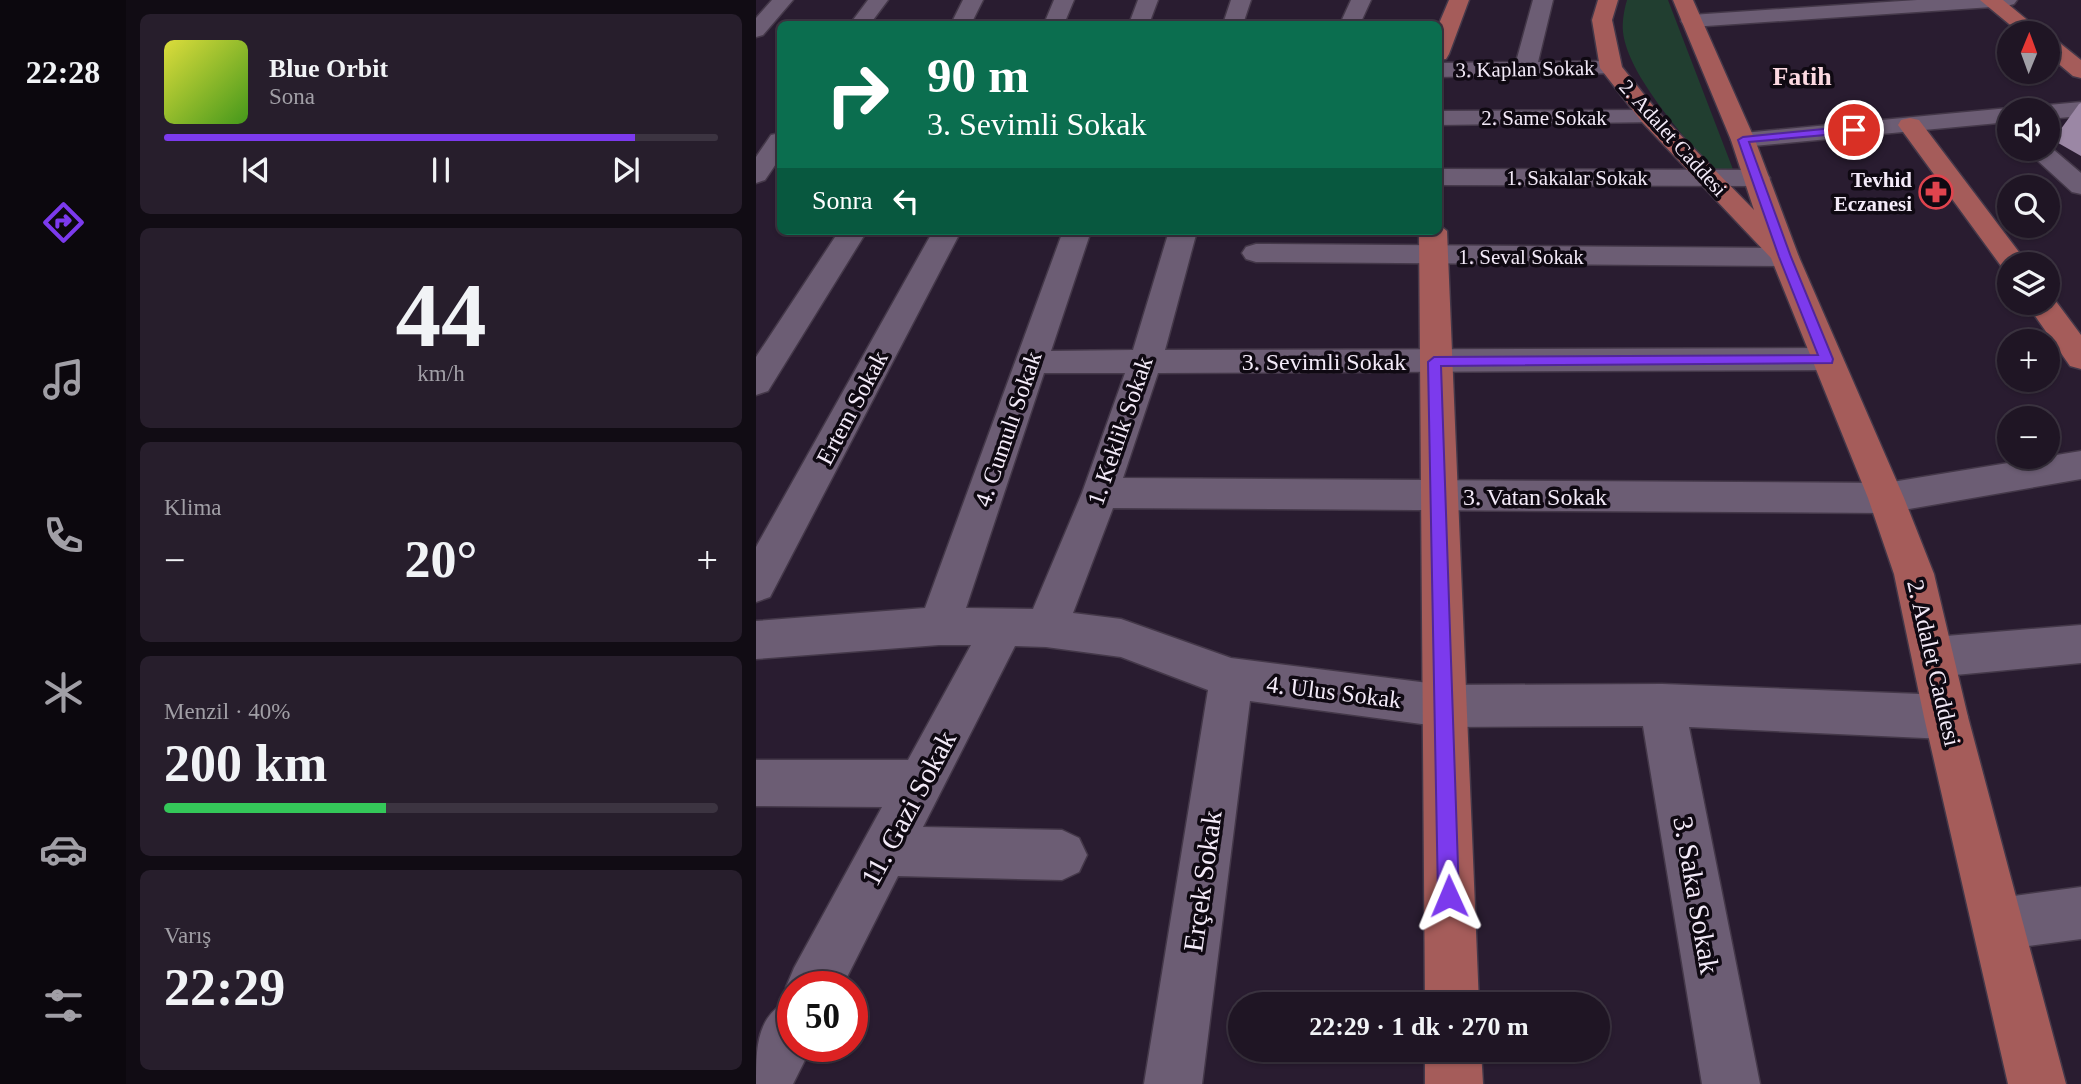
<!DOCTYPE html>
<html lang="tr">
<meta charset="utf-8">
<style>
body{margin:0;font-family:"Times New Roman",serif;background:#271e2c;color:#f1f3f6;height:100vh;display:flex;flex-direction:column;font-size:26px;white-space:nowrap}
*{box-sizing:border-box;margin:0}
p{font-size:23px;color:#a19fa6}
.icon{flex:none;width:38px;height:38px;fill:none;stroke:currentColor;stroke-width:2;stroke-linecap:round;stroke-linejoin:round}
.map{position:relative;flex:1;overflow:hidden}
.details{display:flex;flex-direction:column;gap:14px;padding:14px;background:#110c14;width:630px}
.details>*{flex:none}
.guide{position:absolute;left:21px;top:21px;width:665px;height:214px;border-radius:10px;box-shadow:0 2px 5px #0004,0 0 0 2px #3c3441;background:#0b6e4f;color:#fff;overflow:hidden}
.needle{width:46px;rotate:1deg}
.fabs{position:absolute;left:1241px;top:21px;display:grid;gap:14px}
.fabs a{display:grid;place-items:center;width:63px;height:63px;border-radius:50%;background:#1f1524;box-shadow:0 2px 5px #0004,0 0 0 2px #3c3441;font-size:35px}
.speed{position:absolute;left:21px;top:971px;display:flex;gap:14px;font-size:35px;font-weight:700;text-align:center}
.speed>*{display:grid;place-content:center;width:91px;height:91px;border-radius:50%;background:#1f1524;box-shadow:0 2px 5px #0004,0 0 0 2px #3c3441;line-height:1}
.speed .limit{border:10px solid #d22;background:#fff;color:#111}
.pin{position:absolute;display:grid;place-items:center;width:60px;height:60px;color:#fff;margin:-30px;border:4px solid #fff;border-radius:50%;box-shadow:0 2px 7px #0007}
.me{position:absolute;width:77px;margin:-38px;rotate:359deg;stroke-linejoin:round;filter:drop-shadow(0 0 5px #0008)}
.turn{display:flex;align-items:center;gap:24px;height:147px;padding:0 35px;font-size:32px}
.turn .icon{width:91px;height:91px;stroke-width:2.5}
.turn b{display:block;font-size:49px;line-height:60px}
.then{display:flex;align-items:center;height:66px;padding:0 35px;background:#0003;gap:14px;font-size:26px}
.big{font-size:52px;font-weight:700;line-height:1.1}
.details .tile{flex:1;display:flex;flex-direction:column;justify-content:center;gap:10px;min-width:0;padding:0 24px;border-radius:10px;background:#271e2c}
.details .dial{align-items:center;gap:0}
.dial b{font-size:91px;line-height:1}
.song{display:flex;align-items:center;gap:21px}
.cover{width:84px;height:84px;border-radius:10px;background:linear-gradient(135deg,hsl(60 70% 55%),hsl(100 70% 35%))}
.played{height:7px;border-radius:4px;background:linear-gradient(90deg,#7c3aed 85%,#3c3441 85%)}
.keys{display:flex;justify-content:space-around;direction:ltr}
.heat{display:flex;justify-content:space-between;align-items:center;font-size:38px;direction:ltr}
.charge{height:10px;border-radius:5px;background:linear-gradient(90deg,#34c759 40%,#3c3441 0)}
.trip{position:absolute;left:472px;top:992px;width:382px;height:70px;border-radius:35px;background:#1f1524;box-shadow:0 2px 5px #0004,0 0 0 2px #3c3441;font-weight:700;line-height:70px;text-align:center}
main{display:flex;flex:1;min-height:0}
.menu{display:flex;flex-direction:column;width:126px;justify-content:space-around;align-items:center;background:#0c080e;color:#a19fa6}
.menu .icon{width:49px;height:49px}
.menu .current{color:#7c3aed}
.menu b{font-size:32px;color:#f1f3f6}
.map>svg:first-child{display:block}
.green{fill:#213e30}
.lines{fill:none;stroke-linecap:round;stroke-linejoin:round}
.minor-casing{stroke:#443849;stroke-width:3}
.major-casing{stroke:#443849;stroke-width:3}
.minor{fill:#6c5d74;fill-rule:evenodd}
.major{fill:#a55c5a;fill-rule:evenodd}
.wall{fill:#9b87a5}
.route{fill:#7c3aed;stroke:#51269a;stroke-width:2}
.labels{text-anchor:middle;stroke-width:7;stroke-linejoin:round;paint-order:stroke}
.far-street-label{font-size:21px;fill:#f3eaf8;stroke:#0f0912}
.far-poi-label{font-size:21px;font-weight:bold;fill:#f3eaf8;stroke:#0f0912;text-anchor:end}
.street-label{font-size:24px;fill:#f3eaf8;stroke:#0f0912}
.far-district-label{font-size:26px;font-weight:bold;fill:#fcd9e1;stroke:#0f0912}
.near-street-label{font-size:28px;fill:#f3eaf8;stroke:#0f0912}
</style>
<main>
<nav class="menu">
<b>22:28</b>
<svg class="icon current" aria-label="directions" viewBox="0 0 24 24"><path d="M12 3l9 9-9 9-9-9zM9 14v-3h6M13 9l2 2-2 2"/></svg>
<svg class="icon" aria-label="music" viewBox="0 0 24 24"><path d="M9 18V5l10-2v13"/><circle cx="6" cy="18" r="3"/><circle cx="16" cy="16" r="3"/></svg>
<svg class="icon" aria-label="phone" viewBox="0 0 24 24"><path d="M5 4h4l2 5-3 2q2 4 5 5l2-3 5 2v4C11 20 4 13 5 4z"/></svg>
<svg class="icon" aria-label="climate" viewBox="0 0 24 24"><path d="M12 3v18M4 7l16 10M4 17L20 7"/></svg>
<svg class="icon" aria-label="car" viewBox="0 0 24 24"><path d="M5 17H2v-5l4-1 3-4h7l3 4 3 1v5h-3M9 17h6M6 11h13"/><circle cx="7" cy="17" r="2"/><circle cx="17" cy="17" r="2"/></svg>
<svg class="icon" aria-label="filters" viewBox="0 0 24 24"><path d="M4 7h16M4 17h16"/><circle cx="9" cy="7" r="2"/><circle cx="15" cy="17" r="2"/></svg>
</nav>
<section class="details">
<div class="tile">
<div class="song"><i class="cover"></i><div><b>Blue Orbit</b><p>Sona</p></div></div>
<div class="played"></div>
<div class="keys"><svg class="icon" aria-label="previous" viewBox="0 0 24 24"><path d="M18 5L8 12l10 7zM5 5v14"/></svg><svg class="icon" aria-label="pause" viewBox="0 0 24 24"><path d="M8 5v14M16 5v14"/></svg><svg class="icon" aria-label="next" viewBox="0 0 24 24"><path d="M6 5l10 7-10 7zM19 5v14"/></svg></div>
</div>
<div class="tile dial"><b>44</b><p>km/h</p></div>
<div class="tile"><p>Klima</p>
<div class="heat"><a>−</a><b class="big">20°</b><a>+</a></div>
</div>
<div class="tile"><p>Menzil · 40%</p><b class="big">200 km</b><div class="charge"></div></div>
<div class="tile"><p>Varış</p><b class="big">22:29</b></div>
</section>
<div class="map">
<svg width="1325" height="1084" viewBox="0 0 1325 1084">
<rect width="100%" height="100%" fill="#291c30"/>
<path class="green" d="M 871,0 L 912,0 L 978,172 L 957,171 C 929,137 872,76 867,32 C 866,22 868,10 871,0 Z"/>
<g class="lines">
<defs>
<path id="minor" d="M 16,0 L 37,0 L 7,35 L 0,37 L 0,18 Z
M 112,0 L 132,0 L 114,24 L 94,24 Z
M 207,0 L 227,0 L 215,24 L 195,24 Z
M 298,0 L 318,0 L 308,24 L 288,24 Z
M 382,0 L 402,0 L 393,24 L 373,24 Z
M 475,0 L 495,0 L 487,24 L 467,24 Z
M 595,0 L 615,0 L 604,24 L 584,24 Z
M 777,0 L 797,0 L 782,62 L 855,61 L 863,63 L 866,68 L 863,73 L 682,77 L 682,63 L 760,62 Z
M 1161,0 L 1261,0 L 1258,4 L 1251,6 L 935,27 L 928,25 L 925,21 L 928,17 L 935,15 Z
M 1325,102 L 1325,116 L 1292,119 L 1292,110 L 1281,110 L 1292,105 Z
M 1253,108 L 1262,110 L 1253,110 L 1253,122 L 987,147 L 978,145 L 975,140 L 978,135 L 987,133 Z
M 894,110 L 902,112 L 906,117 L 902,122 L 682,125 L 682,111 Z
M 24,133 L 24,158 L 9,180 L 0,183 L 0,157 L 15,135 Z
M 1292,145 L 1325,173 L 1325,194 L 1316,192 L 1269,149 L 1292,149 Z
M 682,169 L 1001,170 L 1010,173 L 1014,178 L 1010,183 L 1001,186 L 682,185 Z
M 83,231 L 111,231 L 12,391 L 0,395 L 0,357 Z
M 177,231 L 205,231 L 14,597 L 0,602 L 0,547 Z
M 307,231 L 335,231 L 295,351 L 377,350 L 413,231 L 441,231 L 409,350 L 1071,348 L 1082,351 L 1087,359 L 1082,367 L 1071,370 L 402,373 L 367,478 L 1130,483 L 1325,451 L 1325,479 L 1130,513 L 357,508 L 317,613 L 365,619 L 475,658 L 688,685 L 906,684 L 1190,695 L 1206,702 L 1212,717 L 1206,732 L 1190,739 L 933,727 L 1004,1084 L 946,1084 L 887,726 L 688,727 L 494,701 L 446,1084 L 388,1084 L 452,690 L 365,657 L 290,647 L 259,646 L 167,827 L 306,830 L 323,838 L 331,855 L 323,872 L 306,880 L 142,876 L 86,987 L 37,987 L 37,1046 L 56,1046 L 37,1084 L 0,1084 C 0,1048 0,1015 35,999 L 30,987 L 38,968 L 126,807 L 0,806 L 0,760 L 152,760 L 215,645 L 183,645 L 0,659 L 0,621 L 169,608 ZM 288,373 L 369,373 L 326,493 L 277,609 L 210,608 Z
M 500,244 L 1029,248 L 1039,251 L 1043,257 L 1039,263 L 1029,266 L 500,262 L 490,259 L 486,253 L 490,247 Z
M 1325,625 L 1325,663 L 1178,677 L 1163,671 L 1157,657 L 1163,643 L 1178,637 Z
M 1325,887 L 1325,939 L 1243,950 L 1225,942 L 1217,924 L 1225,906 L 1243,898 Z"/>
<path id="major" d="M 693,0 L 713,0 L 693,54 L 690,59 L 682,60 L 682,26 Z
M 842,0 L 862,0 L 856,20 L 866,67 L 902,112 L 998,210 L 975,140 L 917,0 L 937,0 L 999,140 L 1043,257 L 1148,498 L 1178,574 L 1212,717 L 1310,1084 L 1252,1084 L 1168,717 L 1138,574 L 1112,498 L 1015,258 L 886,122 L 844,68 L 836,20 Z
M 1224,0 L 1247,0 L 1287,33 L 1264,33 Z
M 1292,39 L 1300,40 L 1325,60 L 1325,78 L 1317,76 L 1292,55 Z
M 1154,118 L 1163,120 L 1272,264 L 1253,264 L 1253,272 L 1248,270 L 1142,125 L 1145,120 Z
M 682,224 L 691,231 L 723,1004 L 669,1004 L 663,231 L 682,231 Z
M 1292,295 L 1296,296 L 1325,335 L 1325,369 L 1314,366 L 1270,303 L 1292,303 Z
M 669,1050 L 725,1050 L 727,1084 L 669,1084 Z"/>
</defs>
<use href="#minor" class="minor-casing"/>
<use href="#major" class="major-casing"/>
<use href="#minor" class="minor"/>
<use href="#major" class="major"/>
</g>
<path class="wall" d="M 1325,103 L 1325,156 L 1297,140 L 1323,104 Z"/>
<path class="route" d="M 1098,126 L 1102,127 L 1102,132 L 993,142 L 1035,257 L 1077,359 L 1076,363 L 685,366 L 703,896 L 700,903 L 693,906 L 685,903 L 682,896 L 672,362 L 678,357 L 1062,355 L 1023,257 L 982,140 L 987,137 Z"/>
<defs>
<symbol id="pharmacy-ring" viewBox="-11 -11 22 22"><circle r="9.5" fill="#0f0912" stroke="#e0444e" stroke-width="1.5"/><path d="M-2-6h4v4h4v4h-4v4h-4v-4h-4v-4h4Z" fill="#e0444e"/></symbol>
</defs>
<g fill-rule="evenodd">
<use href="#pharmacy-ring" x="1161" y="173" width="38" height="38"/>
</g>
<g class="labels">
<g class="far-street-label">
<text transform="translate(769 69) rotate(-1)" y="7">3. Kaplan Sokak</text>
<text x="788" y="125">2. Same Sokak</text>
<text transform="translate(917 138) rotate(48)" y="7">2. Adalet Caddesi</text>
<text x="821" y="185">1. Sakalar Sokak</text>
<text x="765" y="264">1. Seval Sokak</text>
</g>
<g class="far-poi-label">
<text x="1156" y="187">Tevhid<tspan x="1156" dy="24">Eczanesi</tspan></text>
</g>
<g class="street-label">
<text x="568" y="370">3. Sevimli Sokak</text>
<text transform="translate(96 408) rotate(-62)" y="8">Ertem Sokak</text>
<text transform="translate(252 429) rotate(-71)" y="8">4. Cumulı Sokak</text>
<text transform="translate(364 431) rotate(-71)" y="8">1. Keklik Sokak</text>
<text x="779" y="505">3. Vatan Sokak</text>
<text transform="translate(1178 663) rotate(77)" y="8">2. Adalet Caddesi</text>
<text transform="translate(578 692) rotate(7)" y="8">4. Ulus Sokak</text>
</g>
<g class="far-district-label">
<text x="1046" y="85">Fatih</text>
</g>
<g class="near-street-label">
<text transform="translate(152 808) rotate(-62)" y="10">11. Gazi Sokak</text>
<text transform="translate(446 881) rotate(-82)" y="10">Erçek Sokak</text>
<text transform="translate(941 895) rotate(80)" y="10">3. Saka Sokak</text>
</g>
</g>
</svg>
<div class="fabs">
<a><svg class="needle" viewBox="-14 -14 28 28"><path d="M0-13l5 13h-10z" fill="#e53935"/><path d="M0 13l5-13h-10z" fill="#a19fa6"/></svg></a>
<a><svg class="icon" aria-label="sound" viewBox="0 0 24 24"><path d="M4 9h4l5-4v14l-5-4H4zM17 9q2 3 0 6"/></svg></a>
<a><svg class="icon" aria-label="search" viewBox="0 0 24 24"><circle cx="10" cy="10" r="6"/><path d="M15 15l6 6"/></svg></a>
<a><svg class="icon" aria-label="layers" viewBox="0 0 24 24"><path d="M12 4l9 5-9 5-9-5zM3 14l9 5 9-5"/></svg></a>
<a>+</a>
<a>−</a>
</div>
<div class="speed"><div class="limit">50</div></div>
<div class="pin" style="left:1098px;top:130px;background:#d93025"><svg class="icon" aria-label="arrive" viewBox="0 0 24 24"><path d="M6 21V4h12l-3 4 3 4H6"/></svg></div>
<svg class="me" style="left:693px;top:896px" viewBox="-20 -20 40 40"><path d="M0-17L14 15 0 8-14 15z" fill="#7c3aed" stroke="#fff" stroke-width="4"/></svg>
<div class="trip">22:29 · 1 dk · 270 m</div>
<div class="guide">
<div class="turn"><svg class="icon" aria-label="right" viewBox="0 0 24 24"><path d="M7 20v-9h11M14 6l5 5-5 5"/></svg><div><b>90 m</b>3. Sevimli Sokak</div></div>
<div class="then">Sonra<svg class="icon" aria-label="left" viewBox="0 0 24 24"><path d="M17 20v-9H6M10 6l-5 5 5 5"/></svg></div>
</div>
</div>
</main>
